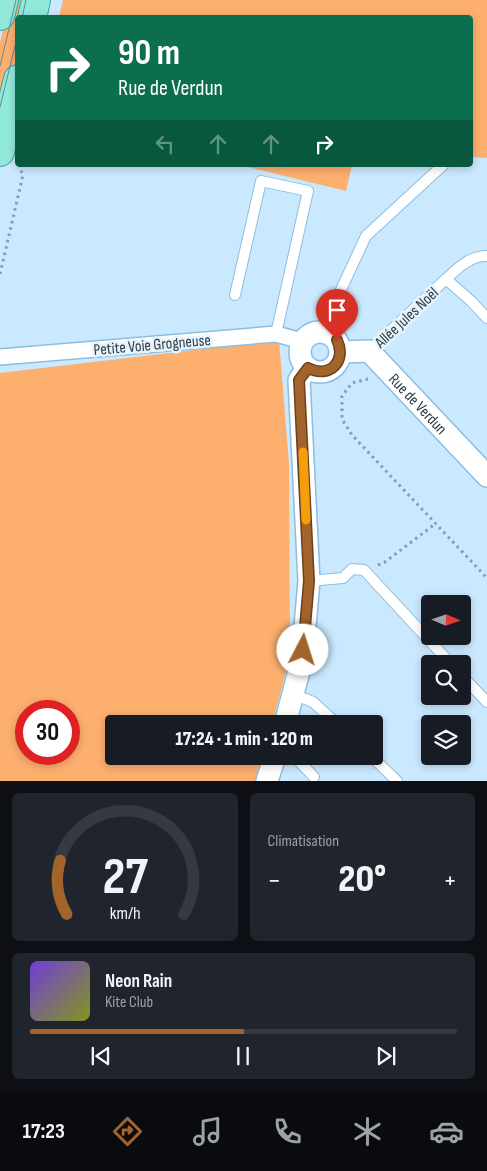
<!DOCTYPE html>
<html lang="fr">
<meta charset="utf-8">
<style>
body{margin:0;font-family:"Sofia Sans Condensed",sans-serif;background:#20242c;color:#f1f3f6;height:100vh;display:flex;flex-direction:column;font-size:19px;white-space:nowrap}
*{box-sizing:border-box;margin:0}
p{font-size:16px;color:#9ea1a6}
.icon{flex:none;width:28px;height:28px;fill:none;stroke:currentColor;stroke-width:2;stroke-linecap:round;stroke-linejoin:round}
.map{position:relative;height:781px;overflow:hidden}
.sheet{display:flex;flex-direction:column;gap:12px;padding:12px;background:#0d0f14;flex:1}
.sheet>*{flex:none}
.guide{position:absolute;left:15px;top:15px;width:458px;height:152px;border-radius:5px;box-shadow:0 2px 8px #0003;background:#0b6e4f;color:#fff;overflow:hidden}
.needle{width:32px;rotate:92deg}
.controls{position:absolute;left:421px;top:595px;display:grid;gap:10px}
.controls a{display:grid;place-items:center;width:50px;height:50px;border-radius:5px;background:#171b24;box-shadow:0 2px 8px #0003;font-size:25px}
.speed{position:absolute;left:15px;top:700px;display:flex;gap:10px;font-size:25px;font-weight:700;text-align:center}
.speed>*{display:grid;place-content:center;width:65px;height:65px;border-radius:50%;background:#171b24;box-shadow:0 2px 8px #0003;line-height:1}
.speed .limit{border:8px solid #d22;background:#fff;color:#111}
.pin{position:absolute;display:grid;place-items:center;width:42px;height:42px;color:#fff;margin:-51px -21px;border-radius:50% 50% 50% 0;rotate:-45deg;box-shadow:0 0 5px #0007}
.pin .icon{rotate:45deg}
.me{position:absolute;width:55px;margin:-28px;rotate:5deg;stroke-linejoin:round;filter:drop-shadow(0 0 4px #0008)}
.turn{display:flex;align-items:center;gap:18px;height:105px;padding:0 20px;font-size:22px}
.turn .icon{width:65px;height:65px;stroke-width:2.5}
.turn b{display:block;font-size:35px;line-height:42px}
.lanes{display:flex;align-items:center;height:48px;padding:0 20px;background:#0003;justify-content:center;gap:25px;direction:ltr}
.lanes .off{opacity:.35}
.big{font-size:38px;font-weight:800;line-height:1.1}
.sheet .card{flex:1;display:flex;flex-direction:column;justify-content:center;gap:8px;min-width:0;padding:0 18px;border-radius:8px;background:#20242c}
.sheet .dial{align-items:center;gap:0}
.dial svg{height:130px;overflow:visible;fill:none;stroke:#363941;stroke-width:7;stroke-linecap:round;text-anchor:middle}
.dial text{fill:#f1f3f6;stroke:none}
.song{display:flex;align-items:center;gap:15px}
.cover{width:60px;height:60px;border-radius:8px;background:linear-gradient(135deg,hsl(260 70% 55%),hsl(70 70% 35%))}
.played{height:5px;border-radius:2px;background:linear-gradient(90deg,#a3642b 50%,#363941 50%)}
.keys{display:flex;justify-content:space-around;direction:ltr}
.heat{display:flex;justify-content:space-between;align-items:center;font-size:28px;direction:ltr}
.sheet .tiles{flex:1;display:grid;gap:12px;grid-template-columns:1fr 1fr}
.card:last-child{grid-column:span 2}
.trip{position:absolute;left:105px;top:715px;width:278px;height:50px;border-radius:5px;background:#171b24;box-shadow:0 2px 8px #0003;font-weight:800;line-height:50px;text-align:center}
.tabs{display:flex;height:80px;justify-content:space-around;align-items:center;background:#090b0e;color:#9ea1a6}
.tabs .icon{width:35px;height:35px}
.tabs .current{color:#a3642b}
.tabs b{font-size:22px;color:#f1f3f6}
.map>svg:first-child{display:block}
.green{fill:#fdaf6e;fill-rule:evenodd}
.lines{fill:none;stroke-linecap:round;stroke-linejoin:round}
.service-casing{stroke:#8cbee1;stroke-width:12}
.pedestrian-casing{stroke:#8cbee1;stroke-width:18}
.minor-casing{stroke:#8cbee1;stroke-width:24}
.primary-casing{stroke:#3ca499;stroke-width:30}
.path{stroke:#839db0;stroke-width:3;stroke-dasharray:2.5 4;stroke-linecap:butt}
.service{stroke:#fff;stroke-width:10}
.pedestrian{stroke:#fff;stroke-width:15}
.minor{stroke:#fff;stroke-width:21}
.primary{stroke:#91e9db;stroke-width:28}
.tram{stroke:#6c8496;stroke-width:1}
.route-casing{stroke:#6a411c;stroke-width:12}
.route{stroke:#a3642b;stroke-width:9}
.slow{stroke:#f59e0b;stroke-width:9}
.labels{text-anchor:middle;stroke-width:5;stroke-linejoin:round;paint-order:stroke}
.street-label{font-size:16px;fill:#293d4c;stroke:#e8f2f9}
</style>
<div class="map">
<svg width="487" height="781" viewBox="0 0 487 781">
<rect width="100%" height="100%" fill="#cae8fe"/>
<path class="green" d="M 10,0 L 31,0 L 26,17 L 18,18 L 17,54 L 0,126 L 0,42 Z
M 63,0 L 487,0 L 487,158 L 470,157 L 470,18 L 59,17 Z
M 240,165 L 352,165 L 346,191 Z
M 279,340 L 289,464 L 290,657 L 272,724 L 114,724 L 114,756 L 262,756 L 255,781 L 0,781 L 0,373 ZM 26,711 L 69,711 L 69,754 L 26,754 Z"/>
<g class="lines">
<defs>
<path id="service" d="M 446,279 C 458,268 469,256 487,256
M 235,295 L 261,181 L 308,191 L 276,334
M 324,332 L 332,309 L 366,236 L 443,165
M 369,351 L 446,279 L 471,301 L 487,318
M 309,581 L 343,578 L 352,569 L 364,570 L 451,664
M 462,676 L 487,702
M 293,694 L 313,702 L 337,724
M 294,756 L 314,777
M 371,756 L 397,781"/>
<path id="pedestrian" d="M 0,357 L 276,334 L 302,341"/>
<g id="minor">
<circle cx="320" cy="352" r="20"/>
<path id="s1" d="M 341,352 L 369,351 L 487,476"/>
<path d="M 285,724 L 302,660 L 309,581 L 299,380 L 308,368"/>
<path d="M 267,781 L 275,756"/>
</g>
<path id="primary" d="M 0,16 L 4,0
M 32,18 L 36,0
M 0,152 L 18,79"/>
</defs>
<use href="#service" class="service-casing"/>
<use href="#pedestrian" class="pedestrian-casing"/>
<use href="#minor" class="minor-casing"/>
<use href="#primary" class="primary-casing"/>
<path class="path" d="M 0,274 L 23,175 L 19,166
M 368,379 L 352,383 L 342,396 L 342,419 L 352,435 L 487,578
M 378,565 L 385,562 L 435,524"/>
<use href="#service" class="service"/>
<use href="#pedestrian" class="pedestrian"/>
<use href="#minor" class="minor"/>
<use href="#primary" class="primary"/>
<path class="tram" d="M 22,18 L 26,0
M 0,66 L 16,0
M 0,107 L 18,34"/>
</g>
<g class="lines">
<defs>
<path id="route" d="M 303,650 L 309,581 L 299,380 L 308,368 C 330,379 347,361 337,340"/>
</defs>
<use href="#route" class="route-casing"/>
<use href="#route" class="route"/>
<path class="slow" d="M 303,452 L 306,520"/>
</g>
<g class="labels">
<g class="street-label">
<text transform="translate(406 317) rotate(-43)" y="6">Allée Jules Noël</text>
<text transform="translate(152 344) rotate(-5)" y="6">Petite Voie Grogneuse</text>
<text dy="6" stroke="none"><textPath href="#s1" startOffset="100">Rue de Verdun</textPath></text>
</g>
</g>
</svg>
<div class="controls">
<a><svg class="needle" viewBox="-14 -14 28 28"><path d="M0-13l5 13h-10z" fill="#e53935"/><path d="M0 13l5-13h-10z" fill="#9ea1a6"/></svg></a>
<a><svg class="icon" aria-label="search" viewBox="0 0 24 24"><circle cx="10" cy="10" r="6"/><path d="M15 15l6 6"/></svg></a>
<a><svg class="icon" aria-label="layers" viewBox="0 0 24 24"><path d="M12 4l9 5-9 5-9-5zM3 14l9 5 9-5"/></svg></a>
</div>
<div class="speed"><div class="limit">30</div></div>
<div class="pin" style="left:337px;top:340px;background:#d93025"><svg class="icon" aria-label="arrive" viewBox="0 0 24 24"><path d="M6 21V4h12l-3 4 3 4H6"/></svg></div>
<svg class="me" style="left:303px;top:650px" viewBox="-20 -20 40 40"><circle r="19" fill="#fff"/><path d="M0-13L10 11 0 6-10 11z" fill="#a3642b"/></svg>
<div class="trip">17:24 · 1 min · 120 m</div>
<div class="guide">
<div class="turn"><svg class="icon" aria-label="right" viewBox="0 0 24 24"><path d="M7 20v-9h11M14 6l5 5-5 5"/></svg><div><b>90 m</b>Rue de Verdun</div></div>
<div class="lanes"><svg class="icon off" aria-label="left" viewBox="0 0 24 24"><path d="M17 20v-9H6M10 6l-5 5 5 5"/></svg><svg class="icon off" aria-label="ahead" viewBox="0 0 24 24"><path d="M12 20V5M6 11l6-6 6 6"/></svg><svg class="icon off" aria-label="ahead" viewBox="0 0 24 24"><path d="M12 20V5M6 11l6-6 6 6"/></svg><svg class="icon" aria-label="right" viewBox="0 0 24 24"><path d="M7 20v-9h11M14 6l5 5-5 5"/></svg></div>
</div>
</div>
<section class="sheet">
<div class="tiles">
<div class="card dial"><svg viewBox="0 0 100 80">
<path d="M14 69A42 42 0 1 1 86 69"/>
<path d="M14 69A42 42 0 0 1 10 36" stroke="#a3642b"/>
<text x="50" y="56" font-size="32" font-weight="700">27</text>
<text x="50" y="72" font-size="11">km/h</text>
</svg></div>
<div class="card"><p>Climatisation</p>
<div class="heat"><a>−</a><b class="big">20°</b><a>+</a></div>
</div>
<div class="card">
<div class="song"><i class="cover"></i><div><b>Neon Rain</b><p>Kite Club</p></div></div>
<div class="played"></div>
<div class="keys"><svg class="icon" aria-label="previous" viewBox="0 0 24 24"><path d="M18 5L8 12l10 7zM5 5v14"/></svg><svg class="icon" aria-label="pause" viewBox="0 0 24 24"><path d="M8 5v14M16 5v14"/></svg><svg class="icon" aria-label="next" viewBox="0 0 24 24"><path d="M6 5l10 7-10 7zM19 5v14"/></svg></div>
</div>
</div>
</section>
<nav class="tabs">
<b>17:23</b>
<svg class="icon current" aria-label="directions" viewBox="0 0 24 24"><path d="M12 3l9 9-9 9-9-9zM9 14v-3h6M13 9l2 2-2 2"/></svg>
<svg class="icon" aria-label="music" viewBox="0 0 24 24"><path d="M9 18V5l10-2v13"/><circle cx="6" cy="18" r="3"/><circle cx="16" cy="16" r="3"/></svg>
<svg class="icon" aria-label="phone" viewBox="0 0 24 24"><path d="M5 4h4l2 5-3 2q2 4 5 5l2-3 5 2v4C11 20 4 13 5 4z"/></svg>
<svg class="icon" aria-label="climate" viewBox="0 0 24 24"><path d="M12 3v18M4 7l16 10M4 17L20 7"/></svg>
<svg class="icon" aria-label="car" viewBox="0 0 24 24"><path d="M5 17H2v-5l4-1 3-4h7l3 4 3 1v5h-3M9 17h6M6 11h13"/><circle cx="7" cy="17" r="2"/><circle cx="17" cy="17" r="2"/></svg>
</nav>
